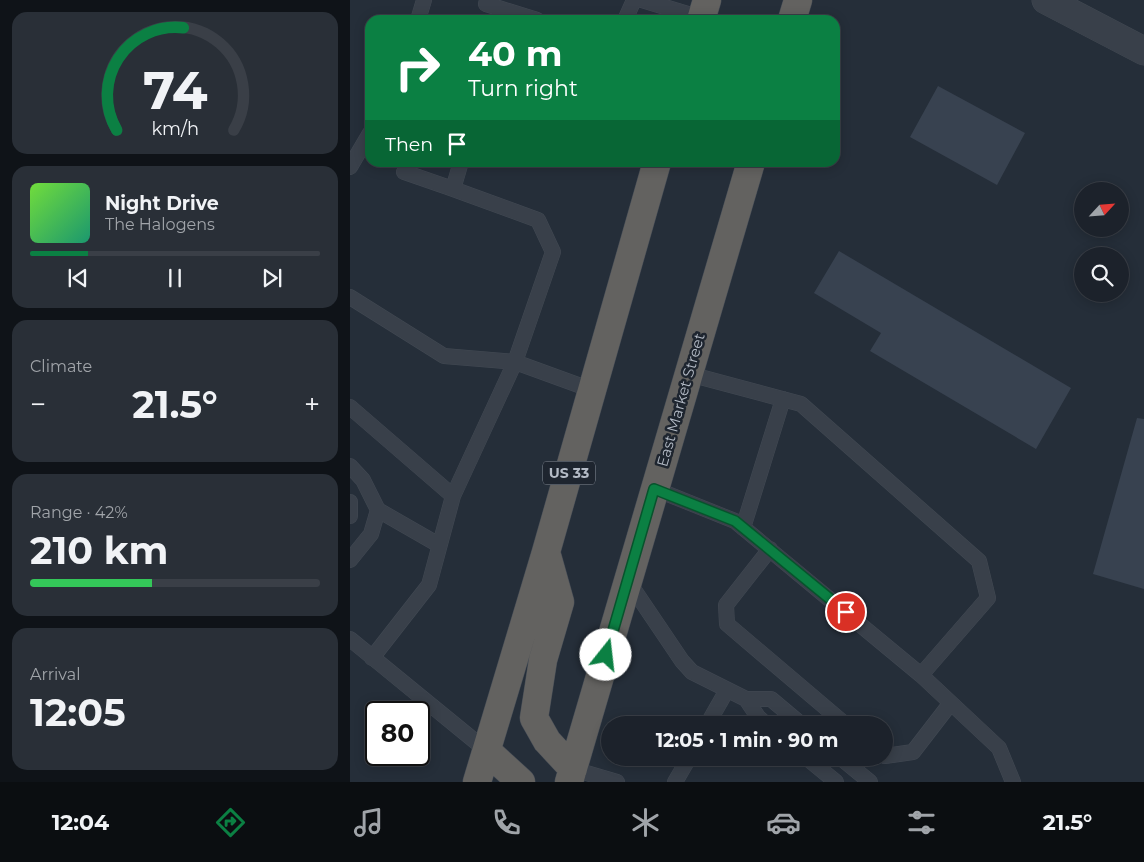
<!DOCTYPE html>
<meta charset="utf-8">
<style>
body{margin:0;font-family:Montserrat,sans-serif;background:#292f37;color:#f1f3f6;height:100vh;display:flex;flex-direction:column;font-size:19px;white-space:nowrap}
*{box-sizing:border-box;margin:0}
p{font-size:16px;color:#a0a4a9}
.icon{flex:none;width:28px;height:28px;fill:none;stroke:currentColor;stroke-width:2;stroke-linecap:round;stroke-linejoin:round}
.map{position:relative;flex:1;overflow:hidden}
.panel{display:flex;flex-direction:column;gap:12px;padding:12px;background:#0f1318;width:350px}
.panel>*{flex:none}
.guide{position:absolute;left:15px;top:15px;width:475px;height:152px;border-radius:15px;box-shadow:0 2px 12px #0003,0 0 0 1px #3a3f47;background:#0b8043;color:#fff;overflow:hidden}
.needle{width:32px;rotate:64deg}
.controls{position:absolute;left:724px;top:182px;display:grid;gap:10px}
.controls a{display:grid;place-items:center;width:55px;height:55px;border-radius:50%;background:#1c222b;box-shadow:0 2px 12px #0003,0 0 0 1px #3a3f47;font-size:25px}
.speed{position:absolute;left:15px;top:701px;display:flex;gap:10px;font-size:25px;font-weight:700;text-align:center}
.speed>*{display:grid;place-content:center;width:65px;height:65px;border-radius:50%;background:#1c222b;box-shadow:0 2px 12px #0003,0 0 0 1px #3a3f47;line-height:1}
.speed .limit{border:2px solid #111;border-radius:8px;background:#fff;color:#111}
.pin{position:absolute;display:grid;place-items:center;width:42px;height:42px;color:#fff;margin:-21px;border:2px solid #fff;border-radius:50%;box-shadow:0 1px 5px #0007}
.me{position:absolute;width:55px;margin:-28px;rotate:16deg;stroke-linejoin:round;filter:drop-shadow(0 0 4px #0008)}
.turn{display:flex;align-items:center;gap:18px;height:105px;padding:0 20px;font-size:22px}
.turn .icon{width:65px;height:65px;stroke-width:2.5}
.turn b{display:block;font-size:35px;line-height:42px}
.then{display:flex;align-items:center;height:48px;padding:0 20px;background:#0003;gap:10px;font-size:19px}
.big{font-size:38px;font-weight:700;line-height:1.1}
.panel .card{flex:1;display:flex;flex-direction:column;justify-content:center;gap:8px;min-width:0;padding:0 18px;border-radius:15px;background:#292f37}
.panel .dial{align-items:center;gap:0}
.dial svg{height:130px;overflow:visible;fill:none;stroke:#3a3f47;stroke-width:7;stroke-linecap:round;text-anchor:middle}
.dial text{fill:#f1f3f6;stroke:none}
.song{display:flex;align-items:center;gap:15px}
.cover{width:60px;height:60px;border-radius:8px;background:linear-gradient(135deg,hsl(100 70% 55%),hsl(160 70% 35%))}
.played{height:5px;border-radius:2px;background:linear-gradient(90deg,#0b8043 20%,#3a3f47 20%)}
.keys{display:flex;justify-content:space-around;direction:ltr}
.heat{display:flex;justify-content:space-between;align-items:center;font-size:28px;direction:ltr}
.charge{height:8px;border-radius:4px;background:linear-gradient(90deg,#34c759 42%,#3a3f47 0)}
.trip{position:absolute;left:251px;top:716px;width:292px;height:50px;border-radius:25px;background:#1c222b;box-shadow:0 2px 12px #0003,0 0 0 1px #3a3f47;font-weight:700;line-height:50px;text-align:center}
.tab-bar{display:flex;height:80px;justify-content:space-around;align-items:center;background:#0b0e11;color:#a0a4a9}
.tab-bar .icon{width:35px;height:35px}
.tab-bar .active{color:#0b8043}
.tab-bar b{font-size:22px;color:#f1f3f6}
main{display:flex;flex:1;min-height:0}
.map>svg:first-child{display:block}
.building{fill:#384250}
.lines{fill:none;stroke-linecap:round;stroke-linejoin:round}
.service-casing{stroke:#424953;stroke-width:16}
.tertiary-casing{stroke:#424953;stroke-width:29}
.trunk-casing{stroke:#444b55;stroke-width:29}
.service{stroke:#39404a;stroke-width:15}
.tertiary{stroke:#39404a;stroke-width:28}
.trunk{stroke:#636260;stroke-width:28}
.route-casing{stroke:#07532c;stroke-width:12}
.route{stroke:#0b8043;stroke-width:9}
.labels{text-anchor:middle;stroke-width:5;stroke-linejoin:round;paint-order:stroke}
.shield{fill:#1e252f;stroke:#878e99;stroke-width:1}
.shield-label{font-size:14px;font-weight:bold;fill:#b4bbc6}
.street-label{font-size:15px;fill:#b4bbc6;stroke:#1e252f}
</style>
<main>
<section class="panel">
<div class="card dial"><svg viewBox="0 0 100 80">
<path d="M14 69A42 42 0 1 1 86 69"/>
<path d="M14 69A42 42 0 0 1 55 6" stroke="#0b8043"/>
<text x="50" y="56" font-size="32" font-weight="700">74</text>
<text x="50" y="72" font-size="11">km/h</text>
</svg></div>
<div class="card">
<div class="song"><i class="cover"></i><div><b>Night Drive</b><p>The Halogens</p></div></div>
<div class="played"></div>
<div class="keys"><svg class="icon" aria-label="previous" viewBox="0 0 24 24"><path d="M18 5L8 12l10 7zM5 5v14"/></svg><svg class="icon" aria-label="pause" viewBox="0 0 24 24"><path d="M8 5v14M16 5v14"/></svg><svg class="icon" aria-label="next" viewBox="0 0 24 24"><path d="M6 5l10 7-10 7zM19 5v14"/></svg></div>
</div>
<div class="card"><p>Climate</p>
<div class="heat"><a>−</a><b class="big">21.5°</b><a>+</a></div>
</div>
<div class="card"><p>Range · 42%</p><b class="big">210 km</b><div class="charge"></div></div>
<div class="card"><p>Arrival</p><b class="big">12:05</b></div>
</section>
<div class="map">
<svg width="794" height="782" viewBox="0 0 794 782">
<rect width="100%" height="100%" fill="#252e39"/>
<path class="building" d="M 588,86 L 675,133 L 647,185 L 560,137 Z
M 489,251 L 721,388 L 686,449 L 520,351 L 531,333 L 464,293 Z
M 787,418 L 794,419 L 794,589 L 743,574 Z"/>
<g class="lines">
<defs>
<path id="service" d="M 137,0 L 136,4 L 187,20
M 292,0 L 351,18
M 68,20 L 74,0
M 275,20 L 284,0
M 0,167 L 20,133
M 54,172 L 103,189 L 111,162
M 103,189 L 188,220 L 203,252 L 165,362 L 242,390
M 0,297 L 94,356 L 165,362 L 103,496 L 79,585 L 22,658
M 339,374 L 451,404 L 629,561 L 638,598 L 571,675
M 0,407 L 103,496
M 0,466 L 13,480 L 28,510 L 21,534 L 0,560
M 305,489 L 385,521 L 571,675 L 649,748 L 663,782
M 0,502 L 0,516
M 28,510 L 89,545
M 393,528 L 433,399
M 420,549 L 376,605 L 377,624 L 496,725
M 278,581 L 332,661 L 342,672 L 396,699 L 421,699 L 452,725
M 0,639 L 137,751
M 396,699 L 408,717 L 417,725
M 357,725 L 377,690
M 535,756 L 563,752 L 600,704
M 457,758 L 486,782
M 491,758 L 520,782
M 223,769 L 267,782
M 325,782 L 339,758"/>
<path id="tertiary" d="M 696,0 L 794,51"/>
<path id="trunk" d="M 351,20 L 357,0
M 442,20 L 448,0
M 196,552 L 210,602 L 193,660 L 184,718 L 197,741 L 223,769
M 137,751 L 171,782
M 127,782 L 196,552 L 307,162
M 219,782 L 401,162"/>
</defs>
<use href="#service" class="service-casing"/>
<use href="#tertiary" class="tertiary-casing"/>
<use href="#trunk" class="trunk-casing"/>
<use href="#service" class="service"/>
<use href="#tertiary" class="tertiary"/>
<use href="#trunk" class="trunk"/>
</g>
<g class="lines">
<defs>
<path id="route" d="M 256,655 L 304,489 L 385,521 L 496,612"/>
</defs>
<use href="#route" class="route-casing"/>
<use href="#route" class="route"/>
</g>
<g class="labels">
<rect class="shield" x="193" y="461.5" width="52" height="23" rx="4"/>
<g class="shield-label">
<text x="219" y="478">US 33</text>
</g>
<g class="street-label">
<text transform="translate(331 400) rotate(-74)" y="5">East Market Street</text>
</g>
</g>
</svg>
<div class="controls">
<a><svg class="needle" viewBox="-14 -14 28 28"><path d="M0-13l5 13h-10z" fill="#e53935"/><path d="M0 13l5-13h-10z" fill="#a0a4a9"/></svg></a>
<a><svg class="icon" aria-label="search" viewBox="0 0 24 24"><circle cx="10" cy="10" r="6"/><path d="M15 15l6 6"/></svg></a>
</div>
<div class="speed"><div class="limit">80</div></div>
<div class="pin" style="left:496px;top:612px;background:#d93025"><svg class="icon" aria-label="arrive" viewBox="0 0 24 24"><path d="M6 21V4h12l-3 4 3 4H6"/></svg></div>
<svg class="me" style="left:256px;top:655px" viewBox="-20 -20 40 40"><circle r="19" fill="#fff"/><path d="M0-13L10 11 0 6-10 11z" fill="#0b8043"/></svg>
<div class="trip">12:05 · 1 min · 90 m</div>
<div class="guide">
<div class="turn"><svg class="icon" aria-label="right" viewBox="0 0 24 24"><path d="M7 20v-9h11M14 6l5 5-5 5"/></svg><div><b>40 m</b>Turn right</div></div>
<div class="then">Then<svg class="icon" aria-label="arrive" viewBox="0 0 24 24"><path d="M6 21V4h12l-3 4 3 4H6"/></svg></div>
</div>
</div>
</main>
<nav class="tab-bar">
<b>12:04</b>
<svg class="icon active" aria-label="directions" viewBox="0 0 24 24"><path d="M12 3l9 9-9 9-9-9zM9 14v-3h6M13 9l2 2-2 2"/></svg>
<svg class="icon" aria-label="music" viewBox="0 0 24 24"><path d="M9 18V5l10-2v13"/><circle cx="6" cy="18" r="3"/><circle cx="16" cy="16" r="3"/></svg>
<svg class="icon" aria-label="phone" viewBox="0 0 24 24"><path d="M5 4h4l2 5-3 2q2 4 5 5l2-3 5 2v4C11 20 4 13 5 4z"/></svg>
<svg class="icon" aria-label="climate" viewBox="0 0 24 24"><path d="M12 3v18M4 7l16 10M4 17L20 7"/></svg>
<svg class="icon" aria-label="car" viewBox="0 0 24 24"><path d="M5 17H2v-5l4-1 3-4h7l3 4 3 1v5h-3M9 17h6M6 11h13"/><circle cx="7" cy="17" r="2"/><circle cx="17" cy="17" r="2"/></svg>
<svg class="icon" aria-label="filters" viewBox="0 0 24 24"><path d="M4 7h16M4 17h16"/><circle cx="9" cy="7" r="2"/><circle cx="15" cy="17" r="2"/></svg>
<b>21.5°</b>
</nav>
